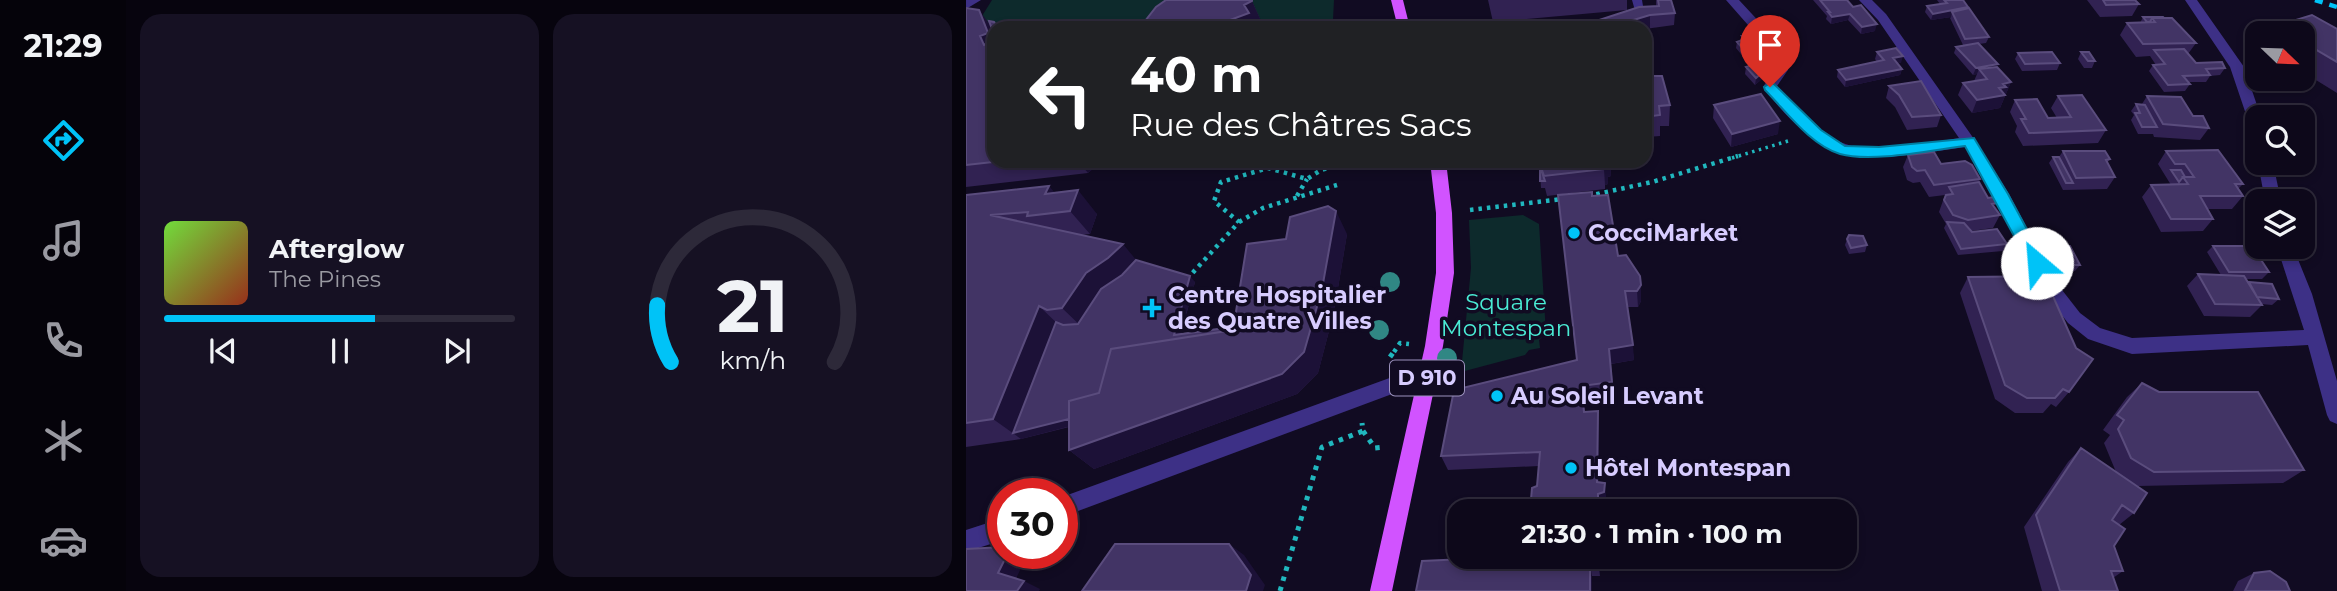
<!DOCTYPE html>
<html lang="fr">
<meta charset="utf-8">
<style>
body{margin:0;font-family:Montserrat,sans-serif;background:#161123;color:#f1f3f6;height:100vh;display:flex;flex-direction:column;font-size:26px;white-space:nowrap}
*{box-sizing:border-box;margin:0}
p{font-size:23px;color:#9a9aa2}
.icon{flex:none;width:38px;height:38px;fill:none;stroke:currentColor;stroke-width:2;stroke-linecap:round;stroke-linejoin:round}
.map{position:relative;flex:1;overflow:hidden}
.sheet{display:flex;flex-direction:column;gap:14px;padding:14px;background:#07040e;width:840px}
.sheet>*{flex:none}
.guide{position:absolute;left:21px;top:21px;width:665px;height:147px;border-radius:21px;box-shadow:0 4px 10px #0003,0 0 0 2px #2d2939;background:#202124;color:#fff;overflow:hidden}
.needle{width:46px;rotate:113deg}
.tools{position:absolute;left:1279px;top:21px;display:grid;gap:14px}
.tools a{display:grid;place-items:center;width:70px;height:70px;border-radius:14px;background:#0d081a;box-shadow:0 4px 10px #0003,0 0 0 2px #2d2939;font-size:35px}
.speed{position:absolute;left:21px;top:478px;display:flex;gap:14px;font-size:35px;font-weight:700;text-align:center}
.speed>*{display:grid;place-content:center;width:91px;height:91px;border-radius:50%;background:#0d081a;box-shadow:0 4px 10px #0003,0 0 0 2px #2d2939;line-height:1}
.speed .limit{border:10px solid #d22;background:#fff;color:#111}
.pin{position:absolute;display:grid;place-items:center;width:60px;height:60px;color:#fff;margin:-72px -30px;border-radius:50% 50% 50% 0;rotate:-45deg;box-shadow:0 0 7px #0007}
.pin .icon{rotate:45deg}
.me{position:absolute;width:77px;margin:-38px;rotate:333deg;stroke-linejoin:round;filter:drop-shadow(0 0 5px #0008)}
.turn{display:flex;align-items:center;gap:24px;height:147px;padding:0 28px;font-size:32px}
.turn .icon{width:91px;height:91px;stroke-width:2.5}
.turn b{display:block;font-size:49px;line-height:60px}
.sheet .tile{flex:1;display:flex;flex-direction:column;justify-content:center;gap:10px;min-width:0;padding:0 24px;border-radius:21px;background:#161123}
.sheet .dial{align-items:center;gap:0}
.dial svg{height:182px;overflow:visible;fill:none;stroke:#2d2939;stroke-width:7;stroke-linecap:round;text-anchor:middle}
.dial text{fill:#f1f3f6;stroke:none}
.song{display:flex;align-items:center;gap:21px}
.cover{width:84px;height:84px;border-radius:10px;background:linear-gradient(135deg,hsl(100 70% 55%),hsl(10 70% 35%))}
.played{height:7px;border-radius:4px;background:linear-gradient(90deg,#00c3f7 60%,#2d2939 60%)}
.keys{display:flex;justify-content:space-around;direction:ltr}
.sheet .tiles{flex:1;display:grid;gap:14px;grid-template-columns:repeat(2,1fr)}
.trip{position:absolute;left:481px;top:499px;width:410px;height:70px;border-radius:21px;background:#0d081a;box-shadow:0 4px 10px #0003,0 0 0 2px #2d2939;font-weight:700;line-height:70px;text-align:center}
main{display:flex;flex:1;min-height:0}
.menu{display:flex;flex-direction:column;width:126px;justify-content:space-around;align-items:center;background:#05030a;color:#9a9aa2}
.menu .icon{width:49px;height:49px}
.menu .current{color:#00c3f7}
.menu b{font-size:32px;color:#f1f3f6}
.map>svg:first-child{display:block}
.green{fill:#0d2a2c}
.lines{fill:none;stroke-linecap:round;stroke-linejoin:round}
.path-far2{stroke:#20b7be;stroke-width:3.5;stroke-dasharray:2.5 4.5;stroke-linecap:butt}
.path-far1{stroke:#20b7be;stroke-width:4.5;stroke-dasharray:3.5 5;stroke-linecap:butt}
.path{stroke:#20b7be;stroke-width:5;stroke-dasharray:4.5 6;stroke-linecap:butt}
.service{fill:#3d3086;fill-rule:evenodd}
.minor{fill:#3d3086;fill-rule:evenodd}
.primary{fill:#d153ff;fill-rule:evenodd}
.rail{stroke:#00c3f7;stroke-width:4.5;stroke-dasharray:8 7;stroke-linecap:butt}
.tree{fill:#308784}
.wall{fill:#312252}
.shaded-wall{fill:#1c1137}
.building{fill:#423465;stroke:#5a4c7d;stroke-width:2}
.route{fill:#00c3f7;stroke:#007fa1;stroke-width:2}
.poi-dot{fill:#00c3f7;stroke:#110b22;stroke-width:2.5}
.labels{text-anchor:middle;stroke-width:7;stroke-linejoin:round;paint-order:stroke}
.shield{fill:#110b22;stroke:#9c92bd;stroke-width:2}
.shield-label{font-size:21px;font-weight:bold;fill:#d7ccff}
.poi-label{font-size:23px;font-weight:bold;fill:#d7ccff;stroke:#110b22;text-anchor:start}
.park-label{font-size:23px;fill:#4aecd5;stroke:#110b22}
</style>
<main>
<nav class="menu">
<b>21:29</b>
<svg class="icon current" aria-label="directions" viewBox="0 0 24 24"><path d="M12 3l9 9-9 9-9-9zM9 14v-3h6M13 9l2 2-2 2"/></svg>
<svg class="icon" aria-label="music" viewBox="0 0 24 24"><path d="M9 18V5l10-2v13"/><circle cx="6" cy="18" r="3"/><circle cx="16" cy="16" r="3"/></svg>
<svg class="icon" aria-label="phone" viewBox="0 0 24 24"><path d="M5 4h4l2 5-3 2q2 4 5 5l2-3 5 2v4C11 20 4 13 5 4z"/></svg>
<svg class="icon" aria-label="climate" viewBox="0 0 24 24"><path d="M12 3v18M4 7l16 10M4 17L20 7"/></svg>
<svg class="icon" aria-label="car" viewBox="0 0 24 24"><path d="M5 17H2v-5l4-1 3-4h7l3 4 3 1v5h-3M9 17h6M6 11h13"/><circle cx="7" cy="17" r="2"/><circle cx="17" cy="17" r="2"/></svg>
</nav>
<section class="sheet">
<div class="tiles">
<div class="tile">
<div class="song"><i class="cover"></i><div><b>Afterglow</b><p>The Pines</p></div></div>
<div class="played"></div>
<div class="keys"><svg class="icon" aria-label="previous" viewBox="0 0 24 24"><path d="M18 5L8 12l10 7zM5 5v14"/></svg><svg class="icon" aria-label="pause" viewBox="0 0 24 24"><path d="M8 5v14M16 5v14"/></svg><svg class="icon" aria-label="next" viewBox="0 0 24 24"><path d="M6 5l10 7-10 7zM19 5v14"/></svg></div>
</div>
<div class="tile dial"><svg viewBox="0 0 100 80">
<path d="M14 69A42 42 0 1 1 86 69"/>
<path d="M14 69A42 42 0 0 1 8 44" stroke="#00c3f7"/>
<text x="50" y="56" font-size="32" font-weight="700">21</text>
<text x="50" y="72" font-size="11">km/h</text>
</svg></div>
</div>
</section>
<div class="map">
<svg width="1371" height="591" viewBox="0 0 1371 591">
<rect width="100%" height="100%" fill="#110b22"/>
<path class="green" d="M 26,0 L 249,0 L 201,28 L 32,28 L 11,24 Z
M 276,0 L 368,0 L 367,20 L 308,26 L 295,21 Z
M 557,215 L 573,224 L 580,333 L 573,340 L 574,348 L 563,350 L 559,355 L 495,372 L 505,268 L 503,220 Z"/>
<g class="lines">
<path class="path-far2" d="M 766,158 L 822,141"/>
<path class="path-far1" d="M 331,196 L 341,179
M 622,196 L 686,182 L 772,156
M 622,196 L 636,195 L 634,200
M 504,210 L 596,199
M 273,222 L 297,208 L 371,185
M 221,279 L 273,222 L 248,201 L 255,182 L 302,168 L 341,179 L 355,170 L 387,161
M 428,352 L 434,343 L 443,344"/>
<path class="path" d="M 424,357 L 429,350
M 397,431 L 409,448 L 419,447
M 314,591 L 356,447 L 397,431 L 396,423"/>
<path class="service" d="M 666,0 L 676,0 L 679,18 L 649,28 L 634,28 L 670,14 Z"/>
<path class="minor" d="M 0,0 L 15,0 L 0,9 Z
M 760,0 L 773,0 L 823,54 L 822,70 L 811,86 C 829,104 846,127 868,139 C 903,159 956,143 993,138 L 912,20 L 893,0 L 906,0 L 920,14 L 1008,139 L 1043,194 L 1089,281 L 1114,313 L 1134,328 L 1166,338 L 1338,330 L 1311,247 L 1327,247 L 1346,294 L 1371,381 L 1371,424 L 1364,421 L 1361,415 L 1342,345 L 1166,354 L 1122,339 L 1102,323 L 1077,291 L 1028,195 L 999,147 C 901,161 863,174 797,87 L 808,70 L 811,58 Z
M 1219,0 L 1231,0 L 1278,67 L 1295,117 L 1292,117 L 1292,134 L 1285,129 L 1264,67 Z
M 1292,163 L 1307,163 L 1315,201 L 1299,201 Z
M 462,364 L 469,366 L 471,372 L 469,378 L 96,517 L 96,497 Z
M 37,518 L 37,540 L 0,552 L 0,530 Z"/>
<path class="primary" d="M 425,0 L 437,0 L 444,28 L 432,28 Z
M 464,161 L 480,161 L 486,213 L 488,273 L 477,346 L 426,591 L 404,591 L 459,346 L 470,273 L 470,213 Z"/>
<path class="rail" d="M 1349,0 L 1371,7"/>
</g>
<g class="tree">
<circle cx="424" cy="282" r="10"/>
<circle cx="413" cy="330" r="10"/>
<circle cx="481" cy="358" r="10"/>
</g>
<path class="wall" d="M 522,0 L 661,0 L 661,10 L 527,22 Z
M 690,0 L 705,0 L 709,13 L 708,25 L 679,29 L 679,28 L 618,28 L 618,25 L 690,6 Z
M 847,0 L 881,0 L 909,31 L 895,34 L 882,20 L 865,24 L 860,19 L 861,16 Z
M 971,0 L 997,0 L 1002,7 L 1002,8 L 1023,37 L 1020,43 L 1013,44 L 1031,67 L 1045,82 L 1034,108 L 1006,113 L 992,95 L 997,83 L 1008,81 L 1011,74 L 1007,75 L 988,53 L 990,47 L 997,45 L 984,18 L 985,17 L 965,20 L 959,12 L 961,6 L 974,4 Z
M 1121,0 L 1169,0 L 1173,4 L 1166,16 L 1134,17 Z
M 286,1 L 295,21 L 288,24 L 290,28 L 136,28 Z
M 0,8 L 25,26 L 28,22 L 28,161 L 136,161 L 122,173 L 0,187 Z
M 1177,17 L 1197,17 L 1230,43 L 1222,54 L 1230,63 L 1259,68 L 1254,75 L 1244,76 L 1240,82 L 1222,82 L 1224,84 L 1219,91 L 1198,92 L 1183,71 L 1187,65 L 1190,65 L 1184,56 L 1170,57 L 1154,35 L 1161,23 L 1174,23 Z
M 1310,26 L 1371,29 L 1371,93 L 1337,72 L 1337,33 L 1305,33 Z
M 776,36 L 812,56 L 804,58 L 803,62 L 783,64 L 770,48 L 771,42 L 776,40 Z
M 911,52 L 935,63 L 932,63 L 936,69 L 934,75 L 879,87 L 871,77 L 872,70 L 911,62 L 909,59 Z
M 1115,52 L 1129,61 L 1126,68 L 1118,68 L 1112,59 Z
M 1052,53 L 1094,63 L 1091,70 L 1056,71 L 1049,59 Z
M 780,67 L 796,79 L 789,85 L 779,74 Z
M 679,73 L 686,76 L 704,105 L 703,126 L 694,126 L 694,136 L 681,137 L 681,145 L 679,145 Z
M 923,86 L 975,115 L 971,127 L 941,130 L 929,107 L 920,98 Z
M 1092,96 L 1140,130 L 1132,143 L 1057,146 L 1049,132 L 1051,126 L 1044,112 L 1049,100 L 1082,118 L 1091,118 L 1085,108 Z
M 1181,96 L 1227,116 L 1243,128 L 1234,140 L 1188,137 L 1187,134 L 1172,134 L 1165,120 L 1168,115 L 1165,111 L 1170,104 L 1176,104 Z
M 748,105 L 812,134 L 765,147 L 747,118 Z
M 1097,151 L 1144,159 L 1141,163 L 1149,177 L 1141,189 L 1097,190 L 1083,163 L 1087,157 L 1093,157 Z
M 1200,151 L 1277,184 L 1272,189 L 1277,196 L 1266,209 L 1241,209 L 1247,219 L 1237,231 L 1195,232 L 1176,197 L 1185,185 L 1205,185 L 1192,164 Z
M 942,155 L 975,164 L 1014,179 L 1013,182 L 1034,215 L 1027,228 L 1005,231 L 1041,244 L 1037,251 L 992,255 L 978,228 L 980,224 L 973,212 L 979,195 L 963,197 L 954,182 L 947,183 L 941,180 L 937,167 Z
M 570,161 L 644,161 L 645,176 L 642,177 L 642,184 L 639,185 L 639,189 L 581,196 L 579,188 L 575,188 L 574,172 Z
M 89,193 L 131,214 L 124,234 L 115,235 L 170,260 L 229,282 L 215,334 L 267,327 L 381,234 L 368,312 L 352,373 L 331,394 L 128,469 L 103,450 L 103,427 L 55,439 L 0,447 L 0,195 Z
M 626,196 L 652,256 L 660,255 L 675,301 L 672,307 L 661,307 L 668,360 L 645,364 L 648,396 L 618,401 L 619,412 L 632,411 L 633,425 L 633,482 L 640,496 L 640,505 L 634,507 L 634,511 L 564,511 L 571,486 L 573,466 L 482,470 L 475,456 L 611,360 Z
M 881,239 L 901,245 L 899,252 L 883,254 L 879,245 Z
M 1087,246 L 1114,265 L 1109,271 L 1092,272 L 1083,253 Z
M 1247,246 L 1303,272 L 1296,279 L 1280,279 L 1283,283 L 1313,299 L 1306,305 L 1295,304 L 1296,305 L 1284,317 L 1238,316 L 1221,286 L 1232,274 L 1255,275 L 1241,252 Z
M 1002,277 L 1103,392 L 1090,407 L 1085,404 L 1077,413 L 1049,413 L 1029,399 L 994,293 Z
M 1176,383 L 1338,470 L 1317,483 L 1172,486 L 1150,472 L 1138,443 L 1144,435 L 1137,430 L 1161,397 Z
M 1115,448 L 1168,513 L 1153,525 L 1148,546 L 1157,571 L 1147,578 L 1152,591 L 1076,591 L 1058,527 L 1102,462 Z
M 566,556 L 634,556 L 634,576 L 626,576 Z
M 1288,573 L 1324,591 L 1267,591 L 1272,581 Z"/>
<path class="shaded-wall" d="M 286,1 L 295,21 L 288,24 L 290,28 L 259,28 L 256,23 L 278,5 Z
M 1002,7 L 1000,13 L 986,12 L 985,17 L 965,20 L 967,14 Z
M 13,10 L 28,30 L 28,57 L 18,45 L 14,36 Z
M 884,14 L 882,20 L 865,24 L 866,17 Z
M 684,15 L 684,28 L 679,29 L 679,28 L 641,28 Z
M 911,24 L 909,31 L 895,34 L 896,27 Z
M 813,49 L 812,56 L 804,58 L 804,56 L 802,53 Z
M 937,56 L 935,63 L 925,65 L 927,58 Z
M 1032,64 L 1029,71 L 1013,69 L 1011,74 L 1007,75 L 1010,68 Z
M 936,69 L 934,75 L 879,87 L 880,80 Z
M 797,72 L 796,79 L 789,85 L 790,78 Z
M 1045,82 L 1034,108 L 1006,113 L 1011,100 L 1037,84 Z
M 814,121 L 812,134 L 765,147 L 766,134 Z
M 112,161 L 136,161 L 122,173 Z
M 639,161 L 644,161 L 645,176 L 642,177 L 642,184 L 639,185 L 638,169 L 635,165 Z
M 83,186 L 103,209 L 79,194 Z
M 112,190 L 131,214 L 124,234 L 104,211 Z
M 370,211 L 381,234 L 368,312 L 352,373 L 331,394 L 128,469 L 103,450 L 316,374 Z
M 157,244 L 176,267 L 119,330 L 96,308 L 120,273 Z
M 224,276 L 229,282 L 213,341 L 208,335 Z
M 675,285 L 675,301 L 672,307 L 671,291 Z
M 73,306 L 96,328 L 149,408 L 155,413 L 55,439 L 27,419 Z
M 667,345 L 668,360 L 644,364 L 643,349 Z
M 632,411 L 633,425 L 633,493 L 639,483 L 640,496 L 640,505 L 634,507 L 634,511 L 632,511 Z
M 263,544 L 278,555 L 299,585 L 297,591 L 280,591 Z
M 42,553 L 57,553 L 61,555 L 49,581 L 32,573 Z
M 632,556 L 634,556 L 634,576 L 632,565 Z
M 624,565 L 626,576 L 626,591 L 624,591 Z
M 58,581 L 74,589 L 73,591 L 51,591 Z"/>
<path class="building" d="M 200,0 L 286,0 L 286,1 L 278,5 L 283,13 L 256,23 L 215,28 L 136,28 L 137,26 L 179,21 L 190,7 Z
M 692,0 L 705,0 L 709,13 L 684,15 L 641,28 L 621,28 L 618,25 L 673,7 L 693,6 Z
M 854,0 L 881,0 L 887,7 L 895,5 L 911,24 L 896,27 L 884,14 L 866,17 L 862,12 L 864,12 Z
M 978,0 L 997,0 L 1002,7 L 967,14 L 961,6 L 981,3 Z
M 1137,0 L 1169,0 L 1173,4 L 1140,5 Z
M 0,8 L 13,10 L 22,33 L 14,36 L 18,45 L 28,41 L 28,161 L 36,161 L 0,165 Z
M 1003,8 L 1023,37 L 999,39 L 986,12 Z
M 1346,15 L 1371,29 L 1371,62 L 1337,42 L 1337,33 L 1322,33 L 1310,26 Z
M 1177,17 L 1197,17 L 1198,18 L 1186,18 L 1184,22 L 1181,22 Z
M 1186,18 L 1206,18 L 1230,43 L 1177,44 L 1161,23 L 1189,22 Z
M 23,21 L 28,22 L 32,28 L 28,28 L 28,34 Z
M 799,34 L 813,49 L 802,53 L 804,56 L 784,57 L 771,42 L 779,39 L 776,36 Z
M 1012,43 L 1032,64 L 1010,68 L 990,47 Z
M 930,48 L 937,56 L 927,58 L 936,69 L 880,80 L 872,70 L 918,60 L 911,52 Z
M 1218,49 L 1230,63 L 1256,62 L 1259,68 L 1240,69 L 1244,75 L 1217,76 L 1224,84 L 1202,85 L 1187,65 L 1199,64 L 1188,50 Z
M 1086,52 L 1094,63 L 1059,64 L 1052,53 Z
M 1115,52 L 1123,52 L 1129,61 L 1122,61 Z
M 790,64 L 797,72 L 790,78 L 780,67 Z
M 1031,67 L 1045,82 L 1037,84 L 1040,87 L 1033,88 L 1039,95 L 1011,100 L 997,83 L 1021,79 L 1013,69 Z
M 685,72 L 686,76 L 696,76 L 704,105 L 693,106 L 694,115 L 679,117 L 681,124 L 679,124 L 679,73 Z
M 955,81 L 975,115 L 946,117 L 933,95 L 923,86 Z
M 795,94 L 814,121 L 766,134 L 748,105 Z
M 1116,95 L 1140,130 L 1063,133 L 1055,119 L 1060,119 L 1049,100 L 1071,99 L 1082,118 L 1105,117 L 1092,96 Z
M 1181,96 L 1215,97 L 1227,116 L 1237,116 L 1243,128 L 1197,124 Z
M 1170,104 L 1179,105 L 1191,127 L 1176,127 L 1169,113 L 1174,113 Z
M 1252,150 L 1277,184 L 1269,184 L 1277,196 L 1234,196 L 1247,219 L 1205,219 L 1185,185 L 1222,184 L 1217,177 L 1228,177 L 1219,164 L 1209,164 L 1200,151 Z
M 1097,151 L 1139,151 L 1144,159 L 1140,160 L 1149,177 L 1110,178 Z
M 968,152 L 975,164 L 999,161 L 1006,165 L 1014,179 L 968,185 L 959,170 L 951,171 L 946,167 L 942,155 Z
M 1087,157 L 1093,157 L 1107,183 L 1100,183 Z
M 573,161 L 640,161 L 641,164 L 635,165 L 638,169 L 578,176 Z
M 574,166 L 579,181 L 574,181 Z
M 1205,170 L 1215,170 L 1219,177 L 1217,177 L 1213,182 Z
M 1013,182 L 1022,198 L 1028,197 L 1032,203 L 1026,204 L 1034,215 L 1002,220 L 987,215 L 978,200 L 980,195 L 987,194 L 983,187 Z
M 83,186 L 79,194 L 112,190 L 104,211 L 61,216 L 62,212 L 24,215 L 157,244 L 142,258 L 120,273 L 96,308 L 81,310 L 73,306 L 27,419 L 0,423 L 0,195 Z
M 626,192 L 626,196 L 642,195 L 652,256 L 660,255 L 674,276 L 675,285 L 671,291 L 659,291 L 667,345 L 643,349 L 646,382 L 615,386 L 618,412 L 632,411 L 631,482 L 639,483 L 638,492 L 632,494 L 632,511 L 564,511 L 566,488 L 571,486 L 574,452 L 475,456 L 488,390 L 611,360 L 592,195 Z
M 362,206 L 370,211 L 356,289 L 338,352 L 316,374 L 103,450 L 103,401 L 133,393 L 145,349 L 267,330 L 281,244 L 320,239 L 324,217 Z
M 981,222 L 998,223 L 1006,232 L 1031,229 L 1041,244 L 995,249 Z
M 883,235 L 897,236 L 901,245 L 885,248 L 881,239 Z
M 1087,246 L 1104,246 L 1114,265 L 1097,265 Z
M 1247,246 L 1286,246 L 1303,272 L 1263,272 Z
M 170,260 L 224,276 L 208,335 L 267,327 L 267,330 L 145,349 L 133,393 L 103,401 L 103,419 L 47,433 L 90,322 L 97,325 L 112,324 L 135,289 L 156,275 Z
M 1232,274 L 1278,276 L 1296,305 L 1249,304 Z
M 1078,276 L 1110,348 L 1127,359 L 1103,392 L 1097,389 L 1089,398 L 1061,398 L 1039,385 L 1002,277 Z
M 1283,282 L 1306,284 L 1313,299 L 1291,297 Z
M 1176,383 L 1193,392 L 1292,392 L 1338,470 L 1188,472 L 1165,458 L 1152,429 L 1158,420 L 1151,415 Z
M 1115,448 L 1181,493 L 1168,513 L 1156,505 L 1146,520 L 1159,529 L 1148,546 L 1157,571 L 1145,571 L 1152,591 L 1094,591 L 1070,515 Z
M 149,544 L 263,544 L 285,575 L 280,591 L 116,591 Z
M 37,547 L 37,553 L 42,553 L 32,573 L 58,581 L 51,591 L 0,591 L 0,549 Z
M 632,556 L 632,565 L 624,565 L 624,591 L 450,591 L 456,561 L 566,556 Z
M 1304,571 L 1320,582 L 1324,591 L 1279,591 L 1288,573 Z"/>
<path class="route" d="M 804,83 L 808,84 L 855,130 L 879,146 L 913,147 L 1008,138 L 1042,194 L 1079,263 L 1076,267 L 1065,267 L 999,146 C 966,150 905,163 874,154 C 844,145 820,111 799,90 L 798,87 Z"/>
<g class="poi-dot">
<circle cx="608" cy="233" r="7"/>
<path d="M182.5 297.5h7v7h7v7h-7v7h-7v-7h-7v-7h7z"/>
<circle cx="531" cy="396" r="7"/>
<circle cx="605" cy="468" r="7"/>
</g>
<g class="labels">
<rect class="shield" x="424" y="360.5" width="74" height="35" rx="5"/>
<g class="shield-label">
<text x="461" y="385">D 910</text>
</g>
<g class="poi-label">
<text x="622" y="241">CocciMarket</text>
<text x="202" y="303">Centre Hospitalier<tspan x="202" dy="26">des Quatre Villes</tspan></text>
<text x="545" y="404">Au Soleil Levant</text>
<text x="619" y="476">Hôtel Montespan</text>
</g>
<g class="park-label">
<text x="540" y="310">Square<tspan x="540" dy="26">Montespan</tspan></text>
</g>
</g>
</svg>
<div class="tools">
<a><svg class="needle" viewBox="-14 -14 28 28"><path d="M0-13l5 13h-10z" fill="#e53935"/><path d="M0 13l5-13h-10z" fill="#9a9aa2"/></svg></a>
<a><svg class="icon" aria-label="search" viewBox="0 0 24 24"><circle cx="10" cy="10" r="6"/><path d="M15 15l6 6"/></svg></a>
<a><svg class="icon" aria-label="layers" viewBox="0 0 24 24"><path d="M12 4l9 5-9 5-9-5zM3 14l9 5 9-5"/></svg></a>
</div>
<div class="speed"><div class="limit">30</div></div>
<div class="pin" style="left:804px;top:87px;background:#d93025"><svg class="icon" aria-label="arrive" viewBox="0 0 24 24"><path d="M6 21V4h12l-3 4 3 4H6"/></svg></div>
<svg class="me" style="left:1071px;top:263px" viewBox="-20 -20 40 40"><circle r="19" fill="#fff"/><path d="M0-13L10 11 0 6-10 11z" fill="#00c3f7"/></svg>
<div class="trip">21:30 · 1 min · 100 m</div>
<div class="guide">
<div class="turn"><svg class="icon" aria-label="left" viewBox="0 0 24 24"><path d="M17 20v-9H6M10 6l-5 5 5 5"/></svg><div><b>40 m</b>Rue des Châtres Sacs</div></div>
</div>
</div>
</main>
